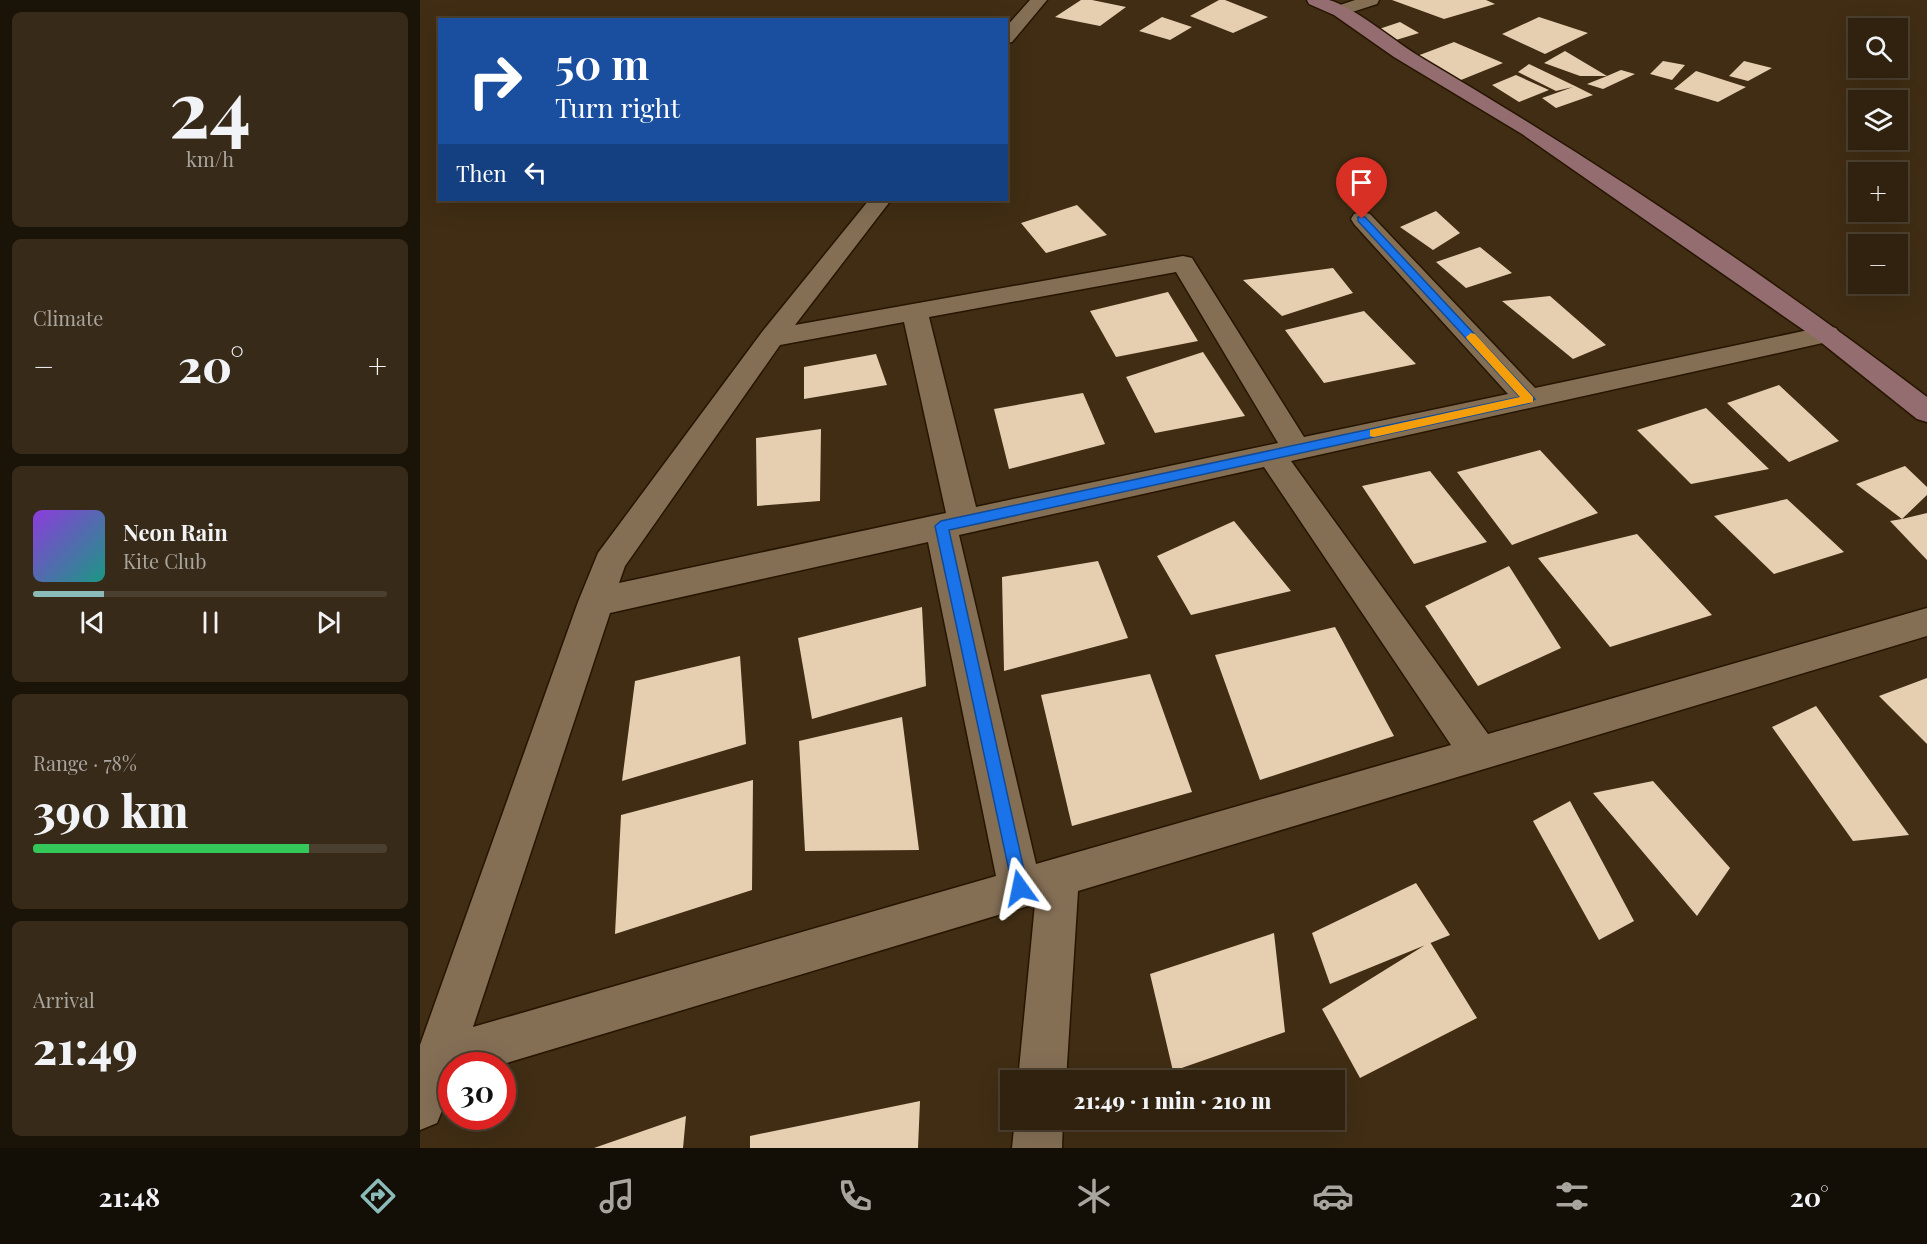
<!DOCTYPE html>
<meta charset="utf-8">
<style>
body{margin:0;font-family:"Playfair Display",serif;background:#382a18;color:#f1f3f6;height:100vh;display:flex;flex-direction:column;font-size:22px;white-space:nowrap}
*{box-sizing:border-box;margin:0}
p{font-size:20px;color:#a8a49e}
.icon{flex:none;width:33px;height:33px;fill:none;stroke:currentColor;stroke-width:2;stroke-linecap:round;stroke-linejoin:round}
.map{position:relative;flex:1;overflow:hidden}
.sheet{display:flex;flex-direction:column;gap:12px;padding:12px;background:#1a1308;width:420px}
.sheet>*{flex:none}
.top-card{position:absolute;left:18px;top:18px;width:570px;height:183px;border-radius:0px;box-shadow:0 6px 24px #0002,0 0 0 2px #4b3f2f;background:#1a4fa0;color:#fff;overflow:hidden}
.tools{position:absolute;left:1428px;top:18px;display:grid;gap:12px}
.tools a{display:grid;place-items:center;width:60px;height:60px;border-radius:0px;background:#30220f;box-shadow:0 6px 24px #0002,0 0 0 2px #4b3f2f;font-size:30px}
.speed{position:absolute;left:18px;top:1052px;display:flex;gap:12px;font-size:30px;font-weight:700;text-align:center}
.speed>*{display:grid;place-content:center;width:78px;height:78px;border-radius:50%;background:#30220f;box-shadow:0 6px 24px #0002,0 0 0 2px #4b3f2f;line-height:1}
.speed .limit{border:9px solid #d22;background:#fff;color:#111}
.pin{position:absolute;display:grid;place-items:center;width:51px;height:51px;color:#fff;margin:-62px -26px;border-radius:50% 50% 50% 0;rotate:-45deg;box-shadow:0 0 6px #0007}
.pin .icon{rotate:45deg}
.me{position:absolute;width:66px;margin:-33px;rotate:348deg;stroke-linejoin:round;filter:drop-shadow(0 0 4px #0008)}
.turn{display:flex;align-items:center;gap:21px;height:126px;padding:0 18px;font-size:27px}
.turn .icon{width:78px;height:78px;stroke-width:2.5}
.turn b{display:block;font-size:42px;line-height:51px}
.then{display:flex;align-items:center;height:57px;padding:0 18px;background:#0003;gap:12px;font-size:22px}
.big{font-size:45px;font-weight:800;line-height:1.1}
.sheet .card{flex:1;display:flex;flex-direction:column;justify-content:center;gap:9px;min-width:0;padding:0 21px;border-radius:9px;background:#382a18}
.sheet .dial{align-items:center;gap:0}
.dial b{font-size:78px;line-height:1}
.song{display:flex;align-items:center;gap:18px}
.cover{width:72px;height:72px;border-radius:9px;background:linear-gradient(135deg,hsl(270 70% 55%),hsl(170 70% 35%))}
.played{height:6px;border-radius:3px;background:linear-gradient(90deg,#8bbbb9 20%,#4b3f2f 20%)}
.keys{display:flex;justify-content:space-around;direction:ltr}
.heat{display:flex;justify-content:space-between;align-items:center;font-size:33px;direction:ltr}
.charge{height:9px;border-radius:4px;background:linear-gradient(90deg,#34c759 78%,#4b3f2f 0)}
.trip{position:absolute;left:580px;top:1070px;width:345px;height:60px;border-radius:0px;background:#30220f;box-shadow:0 6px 24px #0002,0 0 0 2px #4b3f2f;font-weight:800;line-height:60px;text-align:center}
.menu{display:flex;height:96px;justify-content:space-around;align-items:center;background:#130e06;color:#a8a49e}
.menu .icon{width:42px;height:42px}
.menu .active{color:#8bbbb9}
.menu b{font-size:27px;color:#f1f3f6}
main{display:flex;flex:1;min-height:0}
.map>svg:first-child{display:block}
.building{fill:#e6ceb1}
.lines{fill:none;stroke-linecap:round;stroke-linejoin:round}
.street-casing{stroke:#261500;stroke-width:3}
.secondary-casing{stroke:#261500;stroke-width:3}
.street{fill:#846f55;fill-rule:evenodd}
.secondary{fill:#946d70;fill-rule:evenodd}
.route{fill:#1a73e8;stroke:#114b97;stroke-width:1.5}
.slow{fill:#f59e0b}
</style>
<main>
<section class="sheet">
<div class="card dial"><b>24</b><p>km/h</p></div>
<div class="card"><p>Climate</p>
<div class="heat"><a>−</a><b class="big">20°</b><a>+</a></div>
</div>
<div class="card">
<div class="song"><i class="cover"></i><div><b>Neon Rain</b><p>Kite Club</p></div></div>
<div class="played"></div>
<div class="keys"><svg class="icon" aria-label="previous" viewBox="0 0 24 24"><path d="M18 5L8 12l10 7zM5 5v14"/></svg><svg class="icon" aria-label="pause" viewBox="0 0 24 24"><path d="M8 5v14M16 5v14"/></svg><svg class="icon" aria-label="next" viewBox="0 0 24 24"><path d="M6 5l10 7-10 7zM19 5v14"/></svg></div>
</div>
<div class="card"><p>Range · 78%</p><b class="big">390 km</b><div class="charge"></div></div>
<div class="card"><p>Arrival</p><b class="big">21:49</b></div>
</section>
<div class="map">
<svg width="1507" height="1148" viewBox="0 0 1507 1148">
<rect width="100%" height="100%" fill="#402d14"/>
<path class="building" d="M 661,0 L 672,0 L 706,7 L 680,26 L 635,17 Z
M 799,0 L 805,0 L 848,17 L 813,33 L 770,16 Z
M 972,0 L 1066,0 L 1075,4 L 1024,19 Z
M 742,17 L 772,27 L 750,40 L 719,31 Z
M 1119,17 L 1168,33 L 1125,54 L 1082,34 Z
M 980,22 L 999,33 L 976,40 L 956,30 Z
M 1034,42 L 1083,63 L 1036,82 L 997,56 Z
M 1145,51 L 1187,76 L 1201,70 L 1215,74 L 1183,89 L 1167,84 L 1187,76 L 1160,76 L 1124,63 Z
M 1243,61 L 1265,65 L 1252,80 L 1230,74 Z
M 1324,61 L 1352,68 L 1328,81 L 1309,76 Z
M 1109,64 L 1155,86 L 1173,95 L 1136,108 L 1122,98 L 1153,87 L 1136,91 L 1098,72 Z
M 1276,71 L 1326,87 L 1298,102 L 1254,89 Z
M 1096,75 L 1129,90 L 1099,102 L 1072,85 Z
M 657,205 L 687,235 L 626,253 L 601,223 Z
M 1016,211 L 1040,233 L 1013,250 L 980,227 Z
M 1060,247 L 1092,273 L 1046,288 L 1016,262 Z
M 913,268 L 933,293 L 862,316 L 823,280 Z
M 748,292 L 778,341 L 696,357 L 670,311 Z
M 1130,296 L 1186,345 L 1153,359 L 1082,301 Z
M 944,311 L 996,364 L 904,383 L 865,330 Z
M 783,352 L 825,416 L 735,433 L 706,377 Z
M 456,354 L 467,385 L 384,399 L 384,367 Z
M 1359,385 L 1419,441 L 1369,462 L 1307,403 Z
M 663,393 L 685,444 L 589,469 L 574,409 Z
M 1286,408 L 1349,469 L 1271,484 L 1217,430 Z
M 401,429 L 400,501 L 337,506 L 336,438 Z
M 1120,450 L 1178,513 L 1092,545 L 1037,472 Z
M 1485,466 L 1507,487 L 1507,495 L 1482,519 L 1507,513 L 1507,560 L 1470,521 L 1482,519 L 1436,484 Z
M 1010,471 L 1067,542 L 994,564 L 942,486 Z
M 1367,499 L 1424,552 L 1354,574 L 1294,516 Z
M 814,521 L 871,591 L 771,615 L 737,556 Z
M 1217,534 L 1292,615 L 1190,647 L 1118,558 Z
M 678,561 L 708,638 L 584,671 L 582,577 Z
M 1089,566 L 1141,648 L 1058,686 L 1005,606 Z
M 502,607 L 506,686 L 392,719 L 378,638 Z
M 915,627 L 974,736 L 840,780 L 795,655 Z
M 320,656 L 326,744 L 202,781 L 215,681 Z
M 730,674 L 772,792 L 652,826 L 621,695 Z
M 1507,678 L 1507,744 L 1459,696 Z
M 1396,706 L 1489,835 L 1433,841 L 1352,727 Z
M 482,717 L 499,850 L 385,851 L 379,741 Z
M 333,780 L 332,890 L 195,934 L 201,815 Z
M 1233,781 L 1310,868 L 1277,916 L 1173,793 Z
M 1150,801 L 1214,921 L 1179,940 L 1113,821 Z
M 996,883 L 1030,935 L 910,984 L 892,933 Z
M 854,933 L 865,1032 L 753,1071 L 730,974 Z
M 1010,942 L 1057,1018 L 940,1078 L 902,1009 Z
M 500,1101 L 498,1148 L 330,1148 L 330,1136 Z
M 266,1116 L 263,1148 L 174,1148 Z"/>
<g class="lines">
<defs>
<path id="street" d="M 610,0 L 627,0 L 592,42 L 586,43 L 586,27 Z
M 935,0 L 959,0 L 957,4 L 920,16 L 912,11 L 914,7 Z
M 449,200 L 471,200 L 375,325 L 763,256 L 772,258 L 775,263 L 884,437 L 1088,394 L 934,224 L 931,219 L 934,214 L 942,212 L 950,214 L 1115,388 L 1407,326 L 1416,328 L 1420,334 L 1416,340 L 1407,342 L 871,461 L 1068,734 L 1507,608 L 1507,636 L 658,891 L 646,1080 L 598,1080 L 615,904 L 80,1065 L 32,1065 L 32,1086 L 17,1123 L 0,1130 L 0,1045 L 158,602 L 178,553 L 342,332 ZM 756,272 L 858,443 L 556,507 L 509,317 ZM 484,322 L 526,513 L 199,583 L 205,566 L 360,345 ZM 844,467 L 1031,745 L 616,864 L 539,535 ZM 508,542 L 576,876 L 53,1027 L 190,613 Z
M 595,1119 L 643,1119 L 642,1148 L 592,1148 Z"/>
<path id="secondary" d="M 887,0 C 894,0 903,0 909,0 C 933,6 978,44 1002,58 C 1176,161 1346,274 1507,397 L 1507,422 L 1497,419 L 1398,340 L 1102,134 L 974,57 L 914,15 L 889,4 Z"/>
</defs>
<use href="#street" class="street-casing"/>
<use href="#secondary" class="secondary-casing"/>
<use href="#street" class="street"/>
<use href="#secondary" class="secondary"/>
</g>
<path class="route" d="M 938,217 L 945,217 L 1115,399 L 1109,403 L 529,530 L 608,888 L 606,894 L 600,897 L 594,894 L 515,526 L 521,521 L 1100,397 L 938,221 Z"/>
<path class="slow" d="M 1051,333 L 1055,334 L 1113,397 L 1113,402 L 954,437 L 950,436 L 950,430 L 954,429 L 1100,397 L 1047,339 L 1046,337 Z"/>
</svg>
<div class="tools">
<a><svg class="icon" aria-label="search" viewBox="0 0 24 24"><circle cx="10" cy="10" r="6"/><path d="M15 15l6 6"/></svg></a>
<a><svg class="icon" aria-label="layers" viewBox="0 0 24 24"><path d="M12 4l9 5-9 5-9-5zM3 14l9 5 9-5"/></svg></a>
<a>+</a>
<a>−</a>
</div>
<div class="speed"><div class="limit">30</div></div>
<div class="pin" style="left:942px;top:219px;background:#d93025"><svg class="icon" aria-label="arrive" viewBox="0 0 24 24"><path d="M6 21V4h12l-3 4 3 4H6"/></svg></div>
<svg class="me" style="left:600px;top:888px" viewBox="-20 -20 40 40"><path d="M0-17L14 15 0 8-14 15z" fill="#1a73e8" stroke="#fff" stroke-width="4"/></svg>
<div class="trip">21:49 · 1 min · 210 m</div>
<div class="top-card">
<div class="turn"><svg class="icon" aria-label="right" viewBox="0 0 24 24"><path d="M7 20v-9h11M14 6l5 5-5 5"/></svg><div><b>50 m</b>Turn right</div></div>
<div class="then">Then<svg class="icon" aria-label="left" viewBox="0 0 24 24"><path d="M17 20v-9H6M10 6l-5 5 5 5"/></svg></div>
</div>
</div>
</main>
<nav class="menu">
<b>21:48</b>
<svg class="icon active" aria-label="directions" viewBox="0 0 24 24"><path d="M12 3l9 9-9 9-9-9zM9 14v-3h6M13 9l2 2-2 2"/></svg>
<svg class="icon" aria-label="music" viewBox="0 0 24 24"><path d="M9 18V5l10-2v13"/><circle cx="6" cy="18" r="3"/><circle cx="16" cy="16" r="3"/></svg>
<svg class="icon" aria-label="phone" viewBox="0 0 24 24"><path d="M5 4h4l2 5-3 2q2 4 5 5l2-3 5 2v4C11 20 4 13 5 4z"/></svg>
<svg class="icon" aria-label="climate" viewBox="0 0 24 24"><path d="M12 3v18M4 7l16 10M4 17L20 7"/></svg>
<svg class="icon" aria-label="car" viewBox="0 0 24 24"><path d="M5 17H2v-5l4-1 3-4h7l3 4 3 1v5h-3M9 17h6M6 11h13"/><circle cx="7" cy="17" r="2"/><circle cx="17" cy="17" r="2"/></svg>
<svg class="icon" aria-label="filters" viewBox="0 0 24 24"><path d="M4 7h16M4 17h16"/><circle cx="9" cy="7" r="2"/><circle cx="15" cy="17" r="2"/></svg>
<b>20°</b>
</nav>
